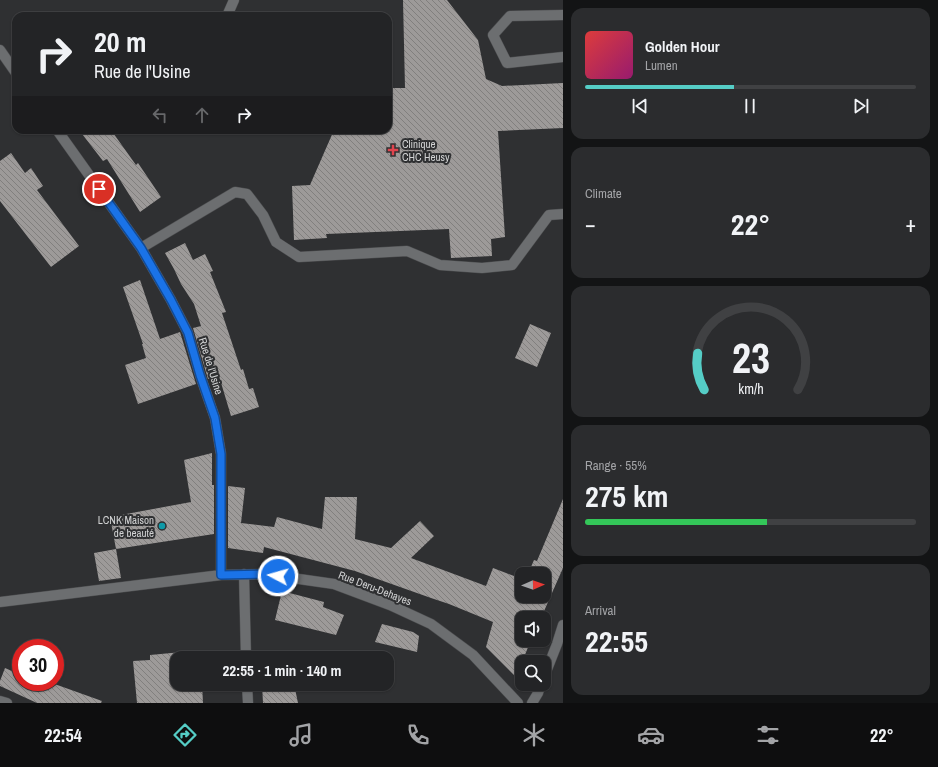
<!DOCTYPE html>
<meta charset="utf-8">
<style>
body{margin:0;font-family:"Archivo Narrow",sans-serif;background:#2b2c2e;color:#f1f3f6;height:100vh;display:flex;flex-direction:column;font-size:15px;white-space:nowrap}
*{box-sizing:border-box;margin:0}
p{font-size:13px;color:#a3a4a7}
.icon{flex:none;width:22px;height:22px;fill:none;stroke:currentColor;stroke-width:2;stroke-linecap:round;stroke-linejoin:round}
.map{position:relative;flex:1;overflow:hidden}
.sheet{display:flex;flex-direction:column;gap:8px;padding:8px;background:#131415;width:375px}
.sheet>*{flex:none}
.top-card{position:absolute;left:12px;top:12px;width:380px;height:122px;border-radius:12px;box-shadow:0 1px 3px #0004,0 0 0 1px #404143;background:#232426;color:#f1f3f6;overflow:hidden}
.needle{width:26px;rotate:88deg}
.controls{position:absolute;left:515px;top:567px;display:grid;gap:8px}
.controls a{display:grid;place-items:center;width:36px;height:36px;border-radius:8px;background:#232426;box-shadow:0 1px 3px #0004,0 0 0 1px #404143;font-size:20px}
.speed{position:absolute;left:12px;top:639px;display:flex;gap:8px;font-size:20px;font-weight:700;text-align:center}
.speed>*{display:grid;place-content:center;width:52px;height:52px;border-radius:50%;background:#232426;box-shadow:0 1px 3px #0004,0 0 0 1px #404143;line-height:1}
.speed .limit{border:6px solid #d22;background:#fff;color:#111}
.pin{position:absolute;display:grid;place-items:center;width:34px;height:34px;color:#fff;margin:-17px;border:2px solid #fff;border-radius:50%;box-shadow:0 1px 4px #0007}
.me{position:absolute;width:44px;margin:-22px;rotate:276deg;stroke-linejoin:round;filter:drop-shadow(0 0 3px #0008)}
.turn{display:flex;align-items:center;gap:14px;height:84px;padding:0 16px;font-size:18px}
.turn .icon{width:52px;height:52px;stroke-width:2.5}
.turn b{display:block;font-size:28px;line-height:34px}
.lanes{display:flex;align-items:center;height:38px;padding:0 16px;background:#0003;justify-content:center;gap:20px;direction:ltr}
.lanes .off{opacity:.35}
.big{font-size:30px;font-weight:800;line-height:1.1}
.sheet .tile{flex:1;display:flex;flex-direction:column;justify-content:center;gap:6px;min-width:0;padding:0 14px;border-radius:12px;background:#2b2c2e}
.sheet .dial{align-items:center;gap:0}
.dial svg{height:104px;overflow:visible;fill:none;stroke:#404143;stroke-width:7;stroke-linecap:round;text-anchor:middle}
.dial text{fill:#f1f3f6;stroke:none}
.song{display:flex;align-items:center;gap:12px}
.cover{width:48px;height:48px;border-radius:6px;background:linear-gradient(135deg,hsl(0 70% 55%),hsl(320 70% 35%))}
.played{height:4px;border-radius:2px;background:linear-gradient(90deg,#55cdc6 45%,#404143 45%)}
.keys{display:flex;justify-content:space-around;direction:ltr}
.heat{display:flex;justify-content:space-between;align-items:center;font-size:22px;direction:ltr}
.charge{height:6px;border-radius:3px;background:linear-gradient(90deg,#34c759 55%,#404143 0)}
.trip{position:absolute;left:170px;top:651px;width:224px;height:40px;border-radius:12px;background:#232426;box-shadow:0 1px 3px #0004,0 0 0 1px #404143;font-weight:800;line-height:40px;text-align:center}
.tab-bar{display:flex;height:64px;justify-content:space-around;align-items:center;background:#0e0e0f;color:#a3a4a7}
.tab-bar .icon{width:28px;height:28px}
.tab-bar .current{color:#55cdc6}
.tab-bar b{font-size:18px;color:#f1f3f6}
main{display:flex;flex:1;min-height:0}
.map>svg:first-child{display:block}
.building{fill:url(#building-back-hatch)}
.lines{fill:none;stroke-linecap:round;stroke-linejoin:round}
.minor-casing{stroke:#4b4c4e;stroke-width:11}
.minor{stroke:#6c6e70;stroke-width:10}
.route-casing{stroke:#114b97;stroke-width:10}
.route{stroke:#1a73e8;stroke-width:7}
.health-dot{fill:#e0444e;stroke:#2f3032;stroke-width:1.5}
.culture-dot{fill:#0f9aa8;stroke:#2f3032;stroke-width:1.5}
.labels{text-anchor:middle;stroke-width:4;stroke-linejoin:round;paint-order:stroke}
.poi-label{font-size:11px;fill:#d2d3d4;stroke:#2f3032;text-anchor:start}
.street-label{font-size:11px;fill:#d2d3d4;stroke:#2f3032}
</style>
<main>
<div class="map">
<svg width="563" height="703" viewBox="0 0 563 703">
<defs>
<pattern id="building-back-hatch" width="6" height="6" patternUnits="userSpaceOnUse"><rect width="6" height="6" fill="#9d9a99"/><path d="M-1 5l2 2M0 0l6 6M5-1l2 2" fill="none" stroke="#817f7e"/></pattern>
</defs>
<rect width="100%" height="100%" fill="#2f3032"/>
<path class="building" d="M 403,0 L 447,0 L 478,40 L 486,79 L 502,86 L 563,83 L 563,128 L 498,131 L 505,237 L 491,239 L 492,256 L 451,258 L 449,229 L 326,234 L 327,238 L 294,240 L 292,186 L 310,185 L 334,130 L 388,130 L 388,88 L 405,88 Z
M 79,130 L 111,130 L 136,165 L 138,163 L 161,197 L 140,212 L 107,159 L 103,161 Z
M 11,153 L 25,173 L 31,168 L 43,186 L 37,190 L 79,246 L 51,267 L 0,201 L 0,161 Z
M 185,243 L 193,260 L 205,254 L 213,271 L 210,272 L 226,312 L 222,313 L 241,370 L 243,369 L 249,389 L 253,388 L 259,407 L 231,416 L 219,376 L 208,379 L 193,328 L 201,326 L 194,304 L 181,284 L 174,269 L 165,253 Z
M 140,280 L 160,339 L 180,332 L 196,384 L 138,404 L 125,365 L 146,358 L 142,344 L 143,344 L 123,287 Z
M 530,324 L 551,333 L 537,367 L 515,358 Z
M 212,453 L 212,485 L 214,485 L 214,534 L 116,549 L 110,517 L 191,502 L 184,460 Z
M 228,486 L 245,488 L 241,523 L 274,527 L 277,517 L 322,529 L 325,497 L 357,497 L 355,539 L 391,548 L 420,521 L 434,536 L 411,558 L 486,586 L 493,568 L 522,579 L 522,596 L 544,596 L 544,574 L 528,574 L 534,560 L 537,561 L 563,499 L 563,568 L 541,618 L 522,618 L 522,640 L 531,640 L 522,662 L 518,679 L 486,647 L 493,622 L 449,604 L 431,598 L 355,571 L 264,547 L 263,553 L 228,548 Z
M 116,549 L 121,578 L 99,581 L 94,553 Z
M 282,591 L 324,602 L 323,607 L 344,615 L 336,635 L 275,620 Z
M 382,624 L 413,632 L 419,636 L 417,652 L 375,642 Z
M 182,652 L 182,656 L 199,654 L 199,658 L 177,658 L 177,684 L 202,684 L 203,703 L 137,703 L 133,661 L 150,660 L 150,655 Z
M 5,668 L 21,675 L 21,682 L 49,682 L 102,701 L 101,703 L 37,703 L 0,686 L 0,681 Z
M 262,684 L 294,684 L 298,703 L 263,703 Z"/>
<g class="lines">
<defs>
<path id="minor" d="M 563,15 L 510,16 L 493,35 L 507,63 L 563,57
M 227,16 L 234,0
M 0,50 L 16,73
M 57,130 L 141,248 L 171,300 L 188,333 L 200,375 L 215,418 L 221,454 L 221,575
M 141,248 L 235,192 L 247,194 L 263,215 L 276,242 L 299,257 L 407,251 L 440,265 L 482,268 L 512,265 L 549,215 L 563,214
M 244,574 L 246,658
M 0,602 L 221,575 L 264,574 L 334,584 L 390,605 L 431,624 L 473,655 L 518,703
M 544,677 L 557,644 L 563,625
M 247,684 L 248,703
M 0,701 L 7,703
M 532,703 L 538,693 L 541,684"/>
</defs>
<use href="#minor" class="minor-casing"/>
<use href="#minor" class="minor"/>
</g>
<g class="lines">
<defs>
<path id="route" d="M 99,189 L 141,248 L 171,300 L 188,333 L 200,375 L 215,418 L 221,454 L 221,575 L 264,574 L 278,576"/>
</defs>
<use href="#route" class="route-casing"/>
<use href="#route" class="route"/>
</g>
<path class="health-dot" d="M391 144h4v4h4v4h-4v4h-4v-4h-4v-4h4z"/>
<circle class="culture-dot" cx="162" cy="526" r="4"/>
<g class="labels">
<g class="poi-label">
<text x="402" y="148">Clinique<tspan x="402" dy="13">CHC Heusy</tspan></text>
<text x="154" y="524" text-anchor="end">LCNK Maison<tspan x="154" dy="13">de beauté</tspan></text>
</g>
<g class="street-label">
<text transform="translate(211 366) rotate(73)" y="4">Rue de l'Usine</text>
<text transform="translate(375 588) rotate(21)" y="4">Rue Deru-Dehayes</text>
</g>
</g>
</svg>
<div class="controls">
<a><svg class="needle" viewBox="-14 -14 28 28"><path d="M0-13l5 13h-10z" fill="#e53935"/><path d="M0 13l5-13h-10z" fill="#a3a4a7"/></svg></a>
<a><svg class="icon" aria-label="sound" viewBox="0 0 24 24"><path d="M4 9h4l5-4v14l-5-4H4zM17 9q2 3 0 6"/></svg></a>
<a><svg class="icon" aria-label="search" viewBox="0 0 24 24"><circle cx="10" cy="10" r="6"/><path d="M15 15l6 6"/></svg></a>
</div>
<div class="speed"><div class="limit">30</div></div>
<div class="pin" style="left:99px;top:189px;background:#d93025"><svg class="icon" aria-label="arrive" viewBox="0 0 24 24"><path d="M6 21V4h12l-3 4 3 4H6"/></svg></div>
<svg class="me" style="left:278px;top:576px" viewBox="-20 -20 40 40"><circle r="17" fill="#1a73e8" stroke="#fff" stroke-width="3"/><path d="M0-11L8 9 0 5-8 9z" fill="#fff"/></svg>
<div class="trip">22:55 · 1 min · 140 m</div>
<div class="top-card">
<div class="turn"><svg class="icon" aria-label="right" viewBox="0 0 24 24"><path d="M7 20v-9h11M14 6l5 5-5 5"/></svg><div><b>20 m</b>Rue de l'Usine</div></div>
<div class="lanes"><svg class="icon off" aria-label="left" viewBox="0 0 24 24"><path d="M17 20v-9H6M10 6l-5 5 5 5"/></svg><svg class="icon off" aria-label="ahead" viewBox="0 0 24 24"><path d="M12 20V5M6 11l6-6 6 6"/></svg><svg class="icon" aria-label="right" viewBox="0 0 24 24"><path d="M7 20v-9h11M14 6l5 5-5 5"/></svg></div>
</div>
</div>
<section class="sheet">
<div class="tile">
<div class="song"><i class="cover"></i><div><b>Golden Hour</b><p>Lumen</p></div></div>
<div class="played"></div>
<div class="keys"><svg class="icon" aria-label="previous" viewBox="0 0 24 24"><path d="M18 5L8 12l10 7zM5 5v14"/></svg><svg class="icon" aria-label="pause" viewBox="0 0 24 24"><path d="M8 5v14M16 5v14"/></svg><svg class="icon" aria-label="next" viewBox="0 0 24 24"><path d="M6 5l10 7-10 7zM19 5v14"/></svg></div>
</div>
<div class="tile"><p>Climate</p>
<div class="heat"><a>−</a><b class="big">22°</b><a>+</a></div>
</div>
<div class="tile dial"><svg viewBox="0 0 100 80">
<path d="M14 69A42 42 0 1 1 86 69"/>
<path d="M14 69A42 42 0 0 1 9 41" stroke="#55cdc6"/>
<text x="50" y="56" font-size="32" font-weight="700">23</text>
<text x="50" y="72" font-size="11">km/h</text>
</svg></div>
<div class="tile"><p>Range · 55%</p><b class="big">275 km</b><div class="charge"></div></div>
<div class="tile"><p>Arrival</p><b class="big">22:55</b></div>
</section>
</main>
<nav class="tab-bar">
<b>22:54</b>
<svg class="icon current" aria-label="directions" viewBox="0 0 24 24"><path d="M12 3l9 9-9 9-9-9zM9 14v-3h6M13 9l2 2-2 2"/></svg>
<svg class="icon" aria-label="music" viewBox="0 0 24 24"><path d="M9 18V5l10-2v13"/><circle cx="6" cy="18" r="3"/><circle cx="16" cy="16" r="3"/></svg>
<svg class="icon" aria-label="phone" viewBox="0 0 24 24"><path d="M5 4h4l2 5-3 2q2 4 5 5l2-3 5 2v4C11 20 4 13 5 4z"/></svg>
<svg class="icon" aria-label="climate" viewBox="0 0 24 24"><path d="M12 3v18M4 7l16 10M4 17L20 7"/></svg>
<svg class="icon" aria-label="car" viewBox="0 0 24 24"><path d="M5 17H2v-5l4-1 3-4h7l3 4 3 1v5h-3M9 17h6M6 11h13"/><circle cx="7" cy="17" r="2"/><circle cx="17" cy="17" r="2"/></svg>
<svg class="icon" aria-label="filters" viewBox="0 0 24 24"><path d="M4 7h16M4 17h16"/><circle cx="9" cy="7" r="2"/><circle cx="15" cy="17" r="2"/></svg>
<b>22°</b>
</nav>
